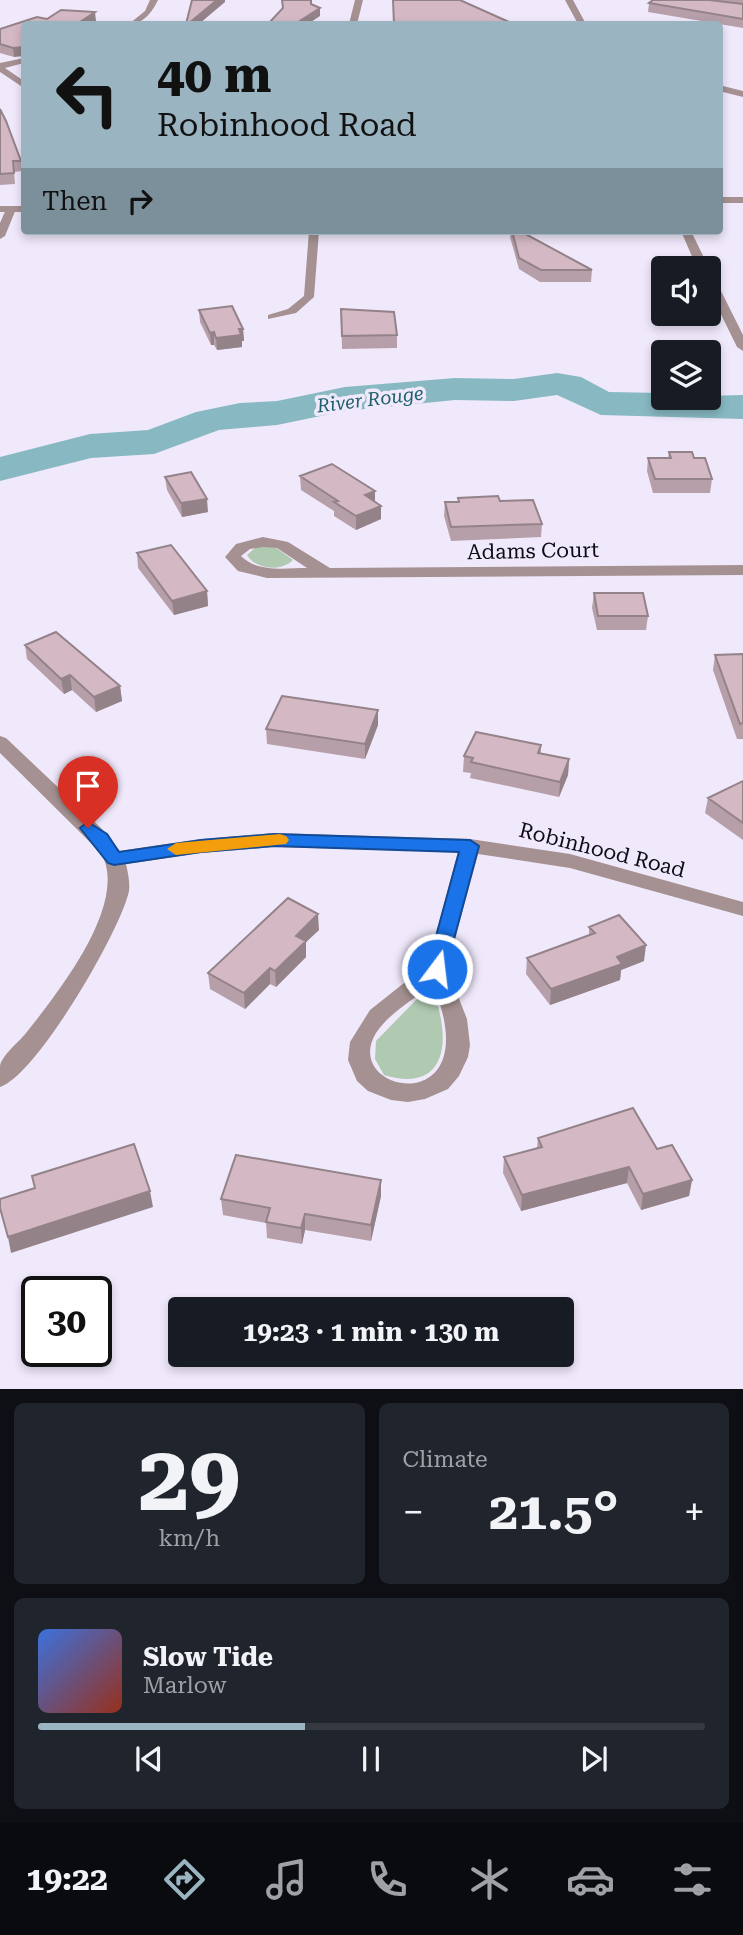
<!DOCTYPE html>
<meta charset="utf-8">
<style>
body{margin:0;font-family:"Roboto Serif",serif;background:#20242c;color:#f1f3f6;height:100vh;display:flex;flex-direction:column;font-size:26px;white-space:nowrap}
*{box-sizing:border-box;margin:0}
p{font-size:23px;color:#9ea1a6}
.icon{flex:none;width:38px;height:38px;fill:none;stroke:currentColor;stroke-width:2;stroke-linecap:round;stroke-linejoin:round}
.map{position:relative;height:1389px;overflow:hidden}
.panel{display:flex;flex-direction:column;gap:14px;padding:14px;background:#0d0f14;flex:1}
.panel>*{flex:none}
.banner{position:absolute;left:21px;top:21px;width:702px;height:214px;border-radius:7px;box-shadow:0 4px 10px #0003;background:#9bb4c2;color:#111;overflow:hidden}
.fabs{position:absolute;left:651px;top:256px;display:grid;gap:14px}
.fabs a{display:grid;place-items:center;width:70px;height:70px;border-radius:7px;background:#171b24;box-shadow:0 4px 10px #0003;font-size:35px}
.speed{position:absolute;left:21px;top:1276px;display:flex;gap:14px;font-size:35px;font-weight:700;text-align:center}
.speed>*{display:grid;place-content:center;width:91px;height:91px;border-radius:50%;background:#171b24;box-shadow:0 4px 10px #0003;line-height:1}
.speed .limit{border:4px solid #111;border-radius:10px;background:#fff;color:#111}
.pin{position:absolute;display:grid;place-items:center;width:60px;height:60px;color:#fff;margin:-72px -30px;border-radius:50% 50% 50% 0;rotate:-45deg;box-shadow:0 0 7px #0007}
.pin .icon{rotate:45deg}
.me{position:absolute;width:77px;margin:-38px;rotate:15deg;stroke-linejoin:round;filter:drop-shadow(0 0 5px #0008)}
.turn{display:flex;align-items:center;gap:24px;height:147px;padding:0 21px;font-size:32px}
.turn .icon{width:91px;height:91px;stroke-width:2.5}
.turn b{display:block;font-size:49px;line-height:60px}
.then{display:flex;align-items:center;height:66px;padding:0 21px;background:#0003;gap:14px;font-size:26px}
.big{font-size:52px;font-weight:700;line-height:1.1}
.panel .card{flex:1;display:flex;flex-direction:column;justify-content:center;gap:10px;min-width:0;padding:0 24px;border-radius:10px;background:#20242c}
.panel .dial{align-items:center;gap:0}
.dial b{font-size:91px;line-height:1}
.song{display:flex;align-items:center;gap:21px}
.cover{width:84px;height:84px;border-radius:10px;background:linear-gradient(135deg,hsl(220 70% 55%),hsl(10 70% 35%))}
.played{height:7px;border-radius:4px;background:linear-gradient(90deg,#9bb4c2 40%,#363941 40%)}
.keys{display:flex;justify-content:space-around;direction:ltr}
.heat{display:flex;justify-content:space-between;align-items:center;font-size:38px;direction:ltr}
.panel .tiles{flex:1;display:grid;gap:14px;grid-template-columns:1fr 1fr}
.card:last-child{grid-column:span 2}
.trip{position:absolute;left:168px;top:1297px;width:406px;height:70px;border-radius:7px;background:#171b24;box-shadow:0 4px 10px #0003;font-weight:700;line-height:70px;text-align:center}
.menu{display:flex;height:112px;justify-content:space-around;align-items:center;background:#090b0e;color:#9ea1a6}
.menu .icon{width:49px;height:49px}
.menu .on{color:#9bb4c2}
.menu b{font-size:32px;color:#f1f3f6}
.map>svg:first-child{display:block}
.green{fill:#afcab0}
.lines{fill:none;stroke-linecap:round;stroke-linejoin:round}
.river{fill:#88b9c2;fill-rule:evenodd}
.service{fill:#a59191;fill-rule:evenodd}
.minor{fill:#a59191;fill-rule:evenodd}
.tertiary{fill:#a59191;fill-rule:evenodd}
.wall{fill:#b69fa9}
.shaded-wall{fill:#948289}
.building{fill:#d4b9c4;stroke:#948289;stroke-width:2}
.route{fill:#1a73e8;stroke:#114b97;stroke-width:2}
.slow{fill:#f59e0b}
.labels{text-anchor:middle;stroke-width:7;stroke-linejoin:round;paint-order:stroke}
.far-water-label{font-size:19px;font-style:italic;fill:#1e606b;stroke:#f0e9fc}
.street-label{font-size:21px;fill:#0e0b13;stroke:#f0e9fc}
</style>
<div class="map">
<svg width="743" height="1389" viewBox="0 0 743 1389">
<rect width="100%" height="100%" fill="#f0e9fc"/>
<path class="green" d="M 256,547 L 275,547 L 293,560 C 281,572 256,570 247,555 Z
M 428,994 L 436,1000 C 451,1045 444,1093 384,1075 L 375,1059 L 376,1041 L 417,999 Z"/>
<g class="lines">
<path class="river" d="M 557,373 L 581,377 L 609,392 L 663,393 L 663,397 L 743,395 L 743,419 L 601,415 L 557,395 L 514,401 L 455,400 L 345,411 L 277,425 L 219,430 L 154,454 L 91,458 L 0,481 L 0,457 L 90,434 L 148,430 L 196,412 L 240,403 L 277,401 L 345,387 L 455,378 L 514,379 Z"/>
<path class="service" d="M 309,231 L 319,231 L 314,297 L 296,313 L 268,319 L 268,315 L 288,309 L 304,296 Z"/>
<path class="minor" d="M 150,0 L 158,0 C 152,12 144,24 129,24 L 145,11 Z
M 355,0 L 363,0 L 357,24 L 349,24 Z
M 24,58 L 24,63 L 5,68 L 24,81 L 24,88 L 0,72 L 0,63 Z
M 719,85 L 743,91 L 743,97 L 719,91 Z
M 7,207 L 16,209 L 5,236 L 0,239 L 0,223 Z
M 263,537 L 288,542 L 330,568 L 743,565 L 743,575 L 267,578 L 238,571 L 225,557 L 236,544 ZM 263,547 L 277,548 L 307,568 C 285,568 258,573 241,556 L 250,549 Z
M 0,736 L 6,738 L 101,828 L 120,851 L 201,839 L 274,833 L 470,839 L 570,854 L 743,902 L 743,916 L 570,868 L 478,854 L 447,968 L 467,1019 L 470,1045 L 468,1057 L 459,1076 L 448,1089 L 425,1099 L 408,1102 L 391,1100 L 368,1091 L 357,1081 L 348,1060 L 350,1042 L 370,1010 L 428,964 L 458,852 L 274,847 L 201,853 L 126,864 C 128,873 130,882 129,891 C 121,930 37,1075 0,1087 C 0,1080 0,1072 0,1066 C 2,1055 19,1042 26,1033 C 57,994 130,903 101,853 L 0,753 ZM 433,985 C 490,1122 339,1094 376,1033 C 389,1013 414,999 433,985 Z"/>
<path class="tertiary" d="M 565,0 L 573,0 L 586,24 L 578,24 Z
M 719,197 L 743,197 L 743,203 L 719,203 Z
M 0,206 L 24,206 L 24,212 L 0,212 Z
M 681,231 L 691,231 L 709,268 L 697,268 Z
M 709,276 L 715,279 L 743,335 L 743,351 L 737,347 L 709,290 Z"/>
</g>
<path class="wall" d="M 653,0 L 743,0 L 743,28 L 648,12 L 649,3 Z
M 47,19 L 96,21 L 91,24 L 24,24 L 14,57 L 0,53 L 0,29 Z
M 0,109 L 21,161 L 22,171 L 14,172 L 15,184 L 0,185 Z
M 511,231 L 520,231 L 592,270 L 591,282 L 540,282 L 519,269 L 510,237 Z
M 341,309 L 397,335 L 397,348 L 342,349 Z
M 199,310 L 243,329 L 244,341 L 242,341 L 242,347 L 217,350 L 214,345 L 211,345 L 200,322 Z
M 669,452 L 694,458 L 712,479 L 710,493 L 653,493 L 647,471 L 648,458 L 668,458 Z
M 300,476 L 375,502 L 381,519 L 356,530 L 334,516 L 334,511 L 301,490 Z
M 165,477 L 208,512 L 182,517 L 167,490 Z
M 458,498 L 500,501 L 542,524 L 541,537 L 451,541 L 444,516 L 445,502 L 458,502 Z
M 137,553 L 207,591 L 208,606 L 174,615 L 138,568 Z
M 594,593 L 648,616 L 646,630 L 597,630 L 592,608 Z
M 25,645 L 120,686 L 122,701 L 96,712 L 72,690 L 64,694 L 27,659 Z
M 743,654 L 743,739 L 737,739 L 713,670 L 715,655 Z
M 378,710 L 378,725 L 365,759 L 267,744 L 266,729 Z
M 541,745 L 541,753 L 569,759 L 568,775 L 559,797 L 470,778 L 471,773 L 463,772 L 464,756 Z
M 743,781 L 743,840 L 705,813 L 708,798 Z
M 589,927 L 644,961 L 621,970 L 620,980 L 550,1005 L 526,974 L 527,958 L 589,935 Z
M 319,930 L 306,942 L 306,957 L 276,987 L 270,984 L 245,1009 L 210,989 L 208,973 Z
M 538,1138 L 657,1149 L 692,1180 L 689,1196 L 641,1210 L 627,1183 L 521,1211 L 503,1173 L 504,1157 L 537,1148 Z
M 381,1180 L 381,1196 L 371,1241 L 305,1230 L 302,1244 L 267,1238 L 266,1223 L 223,1215 L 221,1199 Z"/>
<path class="shaded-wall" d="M 217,0 L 225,0 L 225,2 L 199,24 L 188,24 Z
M 320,8 L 320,16 L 308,24 L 295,24 Z
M 95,12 L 96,21 L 91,24 L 77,24 Z
M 24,47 L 24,56 L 14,57 L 13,48 Z
M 239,329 L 243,329 L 244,341 L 242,341 L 242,347 L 217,350 L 216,338 Z
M 214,332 L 214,345 L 211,345 L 210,333 Z
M 375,491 L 375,504 L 365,495 Z
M 207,499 L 208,512 L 182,517 L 181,503 Z
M 381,506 L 381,519 L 356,530 L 356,516 Z
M 207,591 L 208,606 L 174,615 L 172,601 Z
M 70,675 L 72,690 L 64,694 L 61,679 Z
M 120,686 L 122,701 L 96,712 L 94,697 Z
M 378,710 L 378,725 L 365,759 L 365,744 Z
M 569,759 L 568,775 L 559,797 L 560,782 Z
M 318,914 L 319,930 L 306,942 L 306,957 L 276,987 L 275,971 L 296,936 Z
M 646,945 L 644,961 L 621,970 L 620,980 L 550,1005 L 551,989 L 617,957 Z
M 270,968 L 270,984 L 245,1009 L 244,993 Z
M 629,1167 L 627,1183 L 521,1211 L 522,1195 Z
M 381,1180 L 381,1196 L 371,1241 L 371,1225 Z
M 692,1180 L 689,1196 L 641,1210 L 643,1194 Z
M 150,1191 L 153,1207 L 11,1253 L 8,1237 Z
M 305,1214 L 305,1230 L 302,1244 L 301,1228 Z"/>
<path class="building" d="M 192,0 L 217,0 L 188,24 L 186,24 Z
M 282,0 L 311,0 L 311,4 L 320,8 L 295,24 L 268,24 L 283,8 Z
M 393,0 L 460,0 L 509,22 L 491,24 L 394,24 Z
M 653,0 L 709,0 L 743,4 L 743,19 L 649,3 Z
M 61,10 L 95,12 L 77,24 L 24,24 L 24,47 L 13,48 L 0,44 L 0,29 L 37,17 L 47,19 Z
M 0,109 L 6,121 L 21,161 L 13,161 L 14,173 L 0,174 Z
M 512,231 L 520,231 L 592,270 L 541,270 L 519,258 Z
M 232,306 L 243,329 L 239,329 L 241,335 L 216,338 L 214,332 L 210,333 L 199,310 Z
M 341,309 L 394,312 L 397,335 L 342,336 Z
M 669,452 L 692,452 L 694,458 L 705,458 L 712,479 L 655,479 L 648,458 L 671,458 Z
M 332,464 L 375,491 L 365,495 L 381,506 L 356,516 L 334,502 L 338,501 L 300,476 Z
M 191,472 L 207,499 L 181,503 L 165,477 Z
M 498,496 L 500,501 L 533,500 L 542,524 L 451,527 L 445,502 L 459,502 L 458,498 Z
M 171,545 L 207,591 L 172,601 L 137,553 Z
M 594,593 L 643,593 L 648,616 L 598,616 Z
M 56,632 L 120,686 L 94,697 L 70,675 L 61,679 L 25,645 Z
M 743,654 L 743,723 L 740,724 L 715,655 Z
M 282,696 L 378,710 L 365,744 L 266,729 Z
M 476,732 L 541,745 L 538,753 L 569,759 L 560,782 L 471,762 L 473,758 L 464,756 Z
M 743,781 L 743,823 L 708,798 Z
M 288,898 L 318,914 L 296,936 L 306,941 L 275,971 L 270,968 L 244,993 L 208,973 Z
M 619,915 L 646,945 L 617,957 L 622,964 L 551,989 L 527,958 L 595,933 L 589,927 Z
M 633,1108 L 657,1149 L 672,1145 L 692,1180 L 643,1194 L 629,1167 L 522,1195 L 504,1157 L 542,1147 L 538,1138 Z
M 134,1144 L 150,1191 L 8,1237 L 0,1208 L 0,1199 L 35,1188 L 32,1176 Z
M 236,1155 L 381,1180 L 371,1225 L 305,1214 L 301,1228 L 266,1222 L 270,1208 L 221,1199 Z"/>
<path class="route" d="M 88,822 L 107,834 L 119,852 L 201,840 L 274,834 L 470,840 L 479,846 L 446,969 L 437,976 L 427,969 L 459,852 L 274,846 L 201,852 L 114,865 L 108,863 L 80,828 Z"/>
<path class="slow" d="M 280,834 L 286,836 L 289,840 L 286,844 L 176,855 L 167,849 L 176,843 Z"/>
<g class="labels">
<g class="far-water-label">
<text transform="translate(370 399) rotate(-7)" y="7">River Rouge</text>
</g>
<g class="street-label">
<text transform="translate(533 551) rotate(-1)" y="7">Adams Court</text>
<text transform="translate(602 850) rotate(14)" y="7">Robinhood Road</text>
</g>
</g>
</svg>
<div class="fabs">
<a><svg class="icon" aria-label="sound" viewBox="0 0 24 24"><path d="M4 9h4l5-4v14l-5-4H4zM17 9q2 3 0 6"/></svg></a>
<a><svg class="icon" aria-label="layers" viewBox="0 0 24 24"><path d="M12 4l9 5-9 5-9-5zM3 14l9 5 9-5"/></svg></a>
</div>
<div class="speed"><div class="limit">30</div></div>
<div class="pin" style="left:88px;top:828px;background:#d93025"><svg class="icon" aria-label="arrive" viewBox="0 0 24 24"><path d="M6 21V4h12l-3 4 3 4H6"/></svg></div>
<svg class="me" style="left:437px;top:969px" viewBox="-20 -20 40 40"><circle r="17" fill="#1a73e8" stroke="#fff" stroke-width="3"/><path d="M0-11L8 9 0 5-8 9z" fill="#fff"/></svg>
<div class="trip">19:23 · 1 min · 130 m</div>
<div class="banner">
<div class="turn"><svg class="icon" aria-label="left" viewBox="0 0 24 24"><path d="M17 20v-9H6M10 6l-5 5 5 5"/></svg><div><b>40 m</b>Robinhood Road</div></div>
<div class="then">Then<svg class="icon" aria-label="right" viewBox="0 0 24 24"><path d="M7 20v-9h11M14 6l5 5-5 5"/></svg></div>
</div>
</div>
<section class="panel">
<div class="tiles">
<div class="card dial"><b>29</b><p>km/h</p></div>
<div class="card"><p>Climate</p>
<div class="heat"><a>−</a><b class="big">21.5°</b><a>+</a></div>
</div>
<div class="card">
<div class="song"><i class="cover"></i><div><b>Slow Tide</b><p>Marlow</p></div></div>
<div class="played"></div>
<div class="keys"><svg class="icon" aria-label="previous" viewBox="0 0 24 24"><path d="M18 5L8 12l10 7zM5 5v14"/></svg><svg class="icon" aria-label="pause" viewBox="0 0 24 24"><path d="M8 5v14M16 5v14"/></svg><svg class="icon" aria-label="next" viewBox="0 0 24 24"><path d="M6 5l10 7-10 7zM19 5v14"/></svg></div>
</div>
</div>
</section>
<nav class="menu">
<b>19:22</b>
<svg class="icon on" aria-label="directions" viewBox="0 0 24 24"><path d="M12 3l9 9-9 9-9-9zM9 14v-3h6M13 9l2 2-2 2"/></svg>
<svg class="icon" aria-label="music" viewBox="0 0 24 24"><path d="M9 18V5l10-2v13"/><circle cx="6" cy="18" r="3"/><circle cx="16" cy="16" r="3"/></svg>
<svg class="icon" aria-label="phone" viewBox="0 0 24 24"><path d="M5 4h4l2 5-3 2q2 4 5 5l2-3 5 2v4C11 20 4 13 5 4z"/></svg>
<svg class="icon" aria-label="climate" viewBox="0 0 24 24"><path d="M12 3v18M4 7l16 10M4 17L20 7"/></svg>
<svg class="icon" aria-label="car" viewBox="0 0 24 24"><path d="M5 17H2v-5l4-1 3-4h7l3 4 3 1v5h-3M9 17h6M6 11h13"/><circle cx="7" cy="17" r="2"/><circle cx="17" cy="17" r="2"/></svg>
<svg class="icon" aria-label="filters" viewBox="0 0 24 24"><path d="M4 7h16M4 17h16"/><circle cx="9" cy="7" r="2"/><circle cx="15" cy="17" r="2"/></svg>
</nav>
